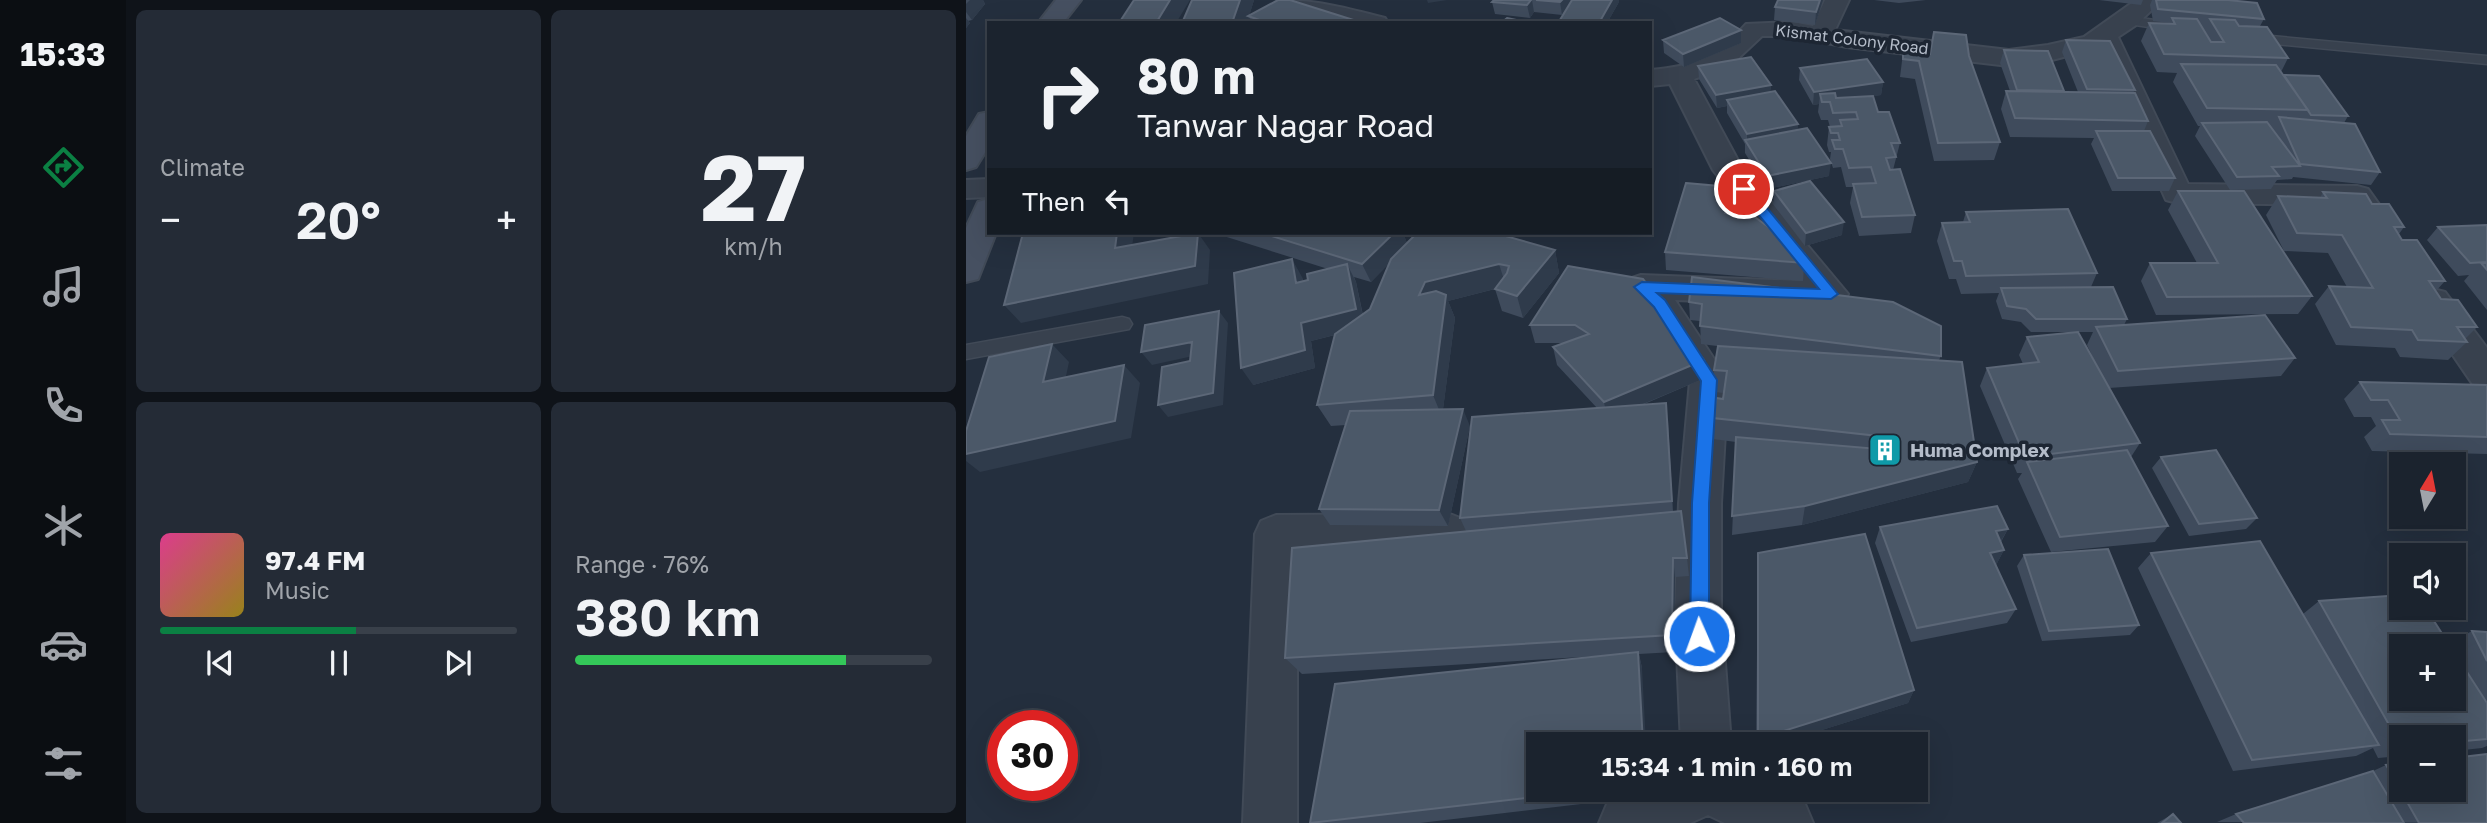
<!DOCTYPE html>
<meta charset="utf-8">
<style>
body{margin:0;font-family:"Golos Text",sans-serif;background:#242b36;color:#f1f3f6;height:100vh;display:flex;flex-direction:column;font-size:26px;white-space:nowrap}
*{box-sizing:border-box;margin:0}
p{font-size:23px;color:#a0a4aa}
.icon{flex:none;width:38px;height:38px;fill:none;stroke:currentColor;stroke-width:2;stroke-linecap:round;stroke-linejoin:round}
.map{position:relative;flex:1;overflow:hidden}
.drawer{display:flex;flex-direction:column;gap:10px;padding:10px;background:#0f1319;width:840px}
.drawer>*{flex:none}
.guide{position:absolute;left:21px;top:21px;width:665px;height:214px;border-radius:0px;box-shadow:0 7px 28px #0002,0 0 0 2px #39404a;background:#1b232e;color:#f1f3f6;overflow:hidden}
.needle{width:46px;rotate:10deg}
.tools{position:absolute;left:1423px;top:452px;display:grid;gap:14px}
.tools a{display:grid;place-items:center;width:77px;height:77px;border-radius:0px;background:#1b232e;box-shadow:0 7px 28px #0002,0 0 0 2px #39404a;font-size:35px}
.speed{position:absolute;left:21px;top:710px;display:flex;gap:14px;font-size:35px;font-weight:700;text-align:center}
.speed>*{display:grid;place-content:center;width:91px;height:91px;border-radius:50%;background:#1b232e;box-shadow:0 7px 28px #0002,0 0 0 2px #39404a;line-height:1}
.speed .limit{border:10px solid #d22;background:#fff;color:#111}
.pin{position:absolute;display:grid;place-items:center;width:60px;height:60px;color:#fff;margin:-30px;border:4px solid #fff;border-radius:50%;box-shadow:0 2px 7px #0007}
.me{position:absolute;width:77px;margin:-38px;rotate:358deg;stroke-linejoin:round;filter:drop-shadow(0 0 5px #0008)}
.turn{display:flex;align-items:center;gap:24px;height:147px;padding:0 35px;font-size:32px}
.turn .icon{width:91px;height:91px;stroke-width:2.5}
.turn b{display:block;font-size:49px;line-height:60px}
.then{display:flex;align-items:center;height:66px;padding:0 35px;background:#0003;gap:14px;font-size:26px}
.big{font-size:52px;font-weight:600;line-height:1.1}
.drawer .widget{flex:1;display:flex;flex-direction:column;justify-content:center;gap:10px;min-width:0;padding:0 24px;border-radius:10px;background:#242b36}
.drawer .dial{align-items:center;gap:0}
.dial b{font-size:91px;line-height:1}
.song{display:flex;align-items:center;gap:21px}
.cover{width:84px;height:84px;border-radius:10px;background:linear-gradient(135deg,hsl(330 70% 55%),hsl(50 70% 35%))}
.played{height:7px;border-radius:4px;background:linear-gradient(90deg,#0b8043 55%,#39404a 55%)}
.keys{display:flex;justify-content:space-around;direction:ltr}
.heat{display:flex;justify-content:space-between;align-items:center;font-size:38px;direction:ltr}
.charge{height:10px;border-radius:5px;background:linear-gradient(90deg,#34c759 76%,#39404a 0)}
.drawer .tiles{flex:1;display:grid;gap:10px;grid-template-columns:repeat(2,1fr)}
.trip{position:absolute;left:560px;top:732px;width:402px;height:70px;border-radius:0px;background:#1b232e;box-shadow:0 7px 28px #0002,0 0 0 2px #39404a;font-weight:600;line-height:70px;text-align:center}
main{display:flex;flex:1;min-height:0}
.tabs{display:flex;flex-direction:column;width:126px;justify-content:space-around;align-items:center;background:#0b0e12;color:#a0a4aa}
.tabs .icon{width:49px;height:49px}
.tabs .active{color:#0b8043}
.tabs b{font-size:32px;color:#f1f3f6}
.map>svg:first-child{display:block}
.lines{fill:none;stroke-linecap:round;stroke-linejoin:round}
.lane-casing{stroke:#414a57;stroke-width:3}
.street-casing{stroke:#414a57;stroke-width:4}
.secondary-casing{stroke:#414a57;stroke-width:4}
.lane{fill:#38414e;fill-rule:evenodd}
.street{fill:#38414e;fill-rule:evenodd}
.secondary{fill:#465061;fill-rule:evenodd}
.wall{fill:#3f4b5c;fill-rule:evenodd}
.shaded-wall{fill:#2f3b4b}
.building{fill:#4b5868;stroke:#5c6777;stroke-width:2}
.route{fill:#1a73e8;stroke:#114b97;stroke-width:2}
.labels{text-anchor:middle;stroke-width:7;stroke-linejoin:round;paint-order:stroke}
.far-street-label{font-size:16px;fill:#b4bcc9;stroke:#1d2633}
.poi-label{font-size:19px;font-weight:bold;fill:#b4bcc9;stroke:#1d2633;text-anchor:start}
</style>
<main>
<nav class="tabs">
<b>15:33</b>
<svg class="icon active" aria-label="directions" viewBox="0 0 24 24"><path d="M12 3l9 9-9 9-9-9zM9 14v-3h6M13 9l2 2-2 2"/></svg>
<svg class="icon" aria-label="music" viewBox="0 0 24 24"><path d="M9 18V5l10-2v13"/><circle cx="6" cy="18" r="3"/><circle cx="16" cy="16" r="3"/></svg>
<svg class="icon" aria-label="phone" viewBox="0 0 24 24"><path d="M5 4h4l2 5-3 2q2 4 5 5l2-3 5 2v4C11 20 4 13 5 4z"/></svg>
<svg class="icon" aria-label="climate" viewBox="0 0 24 24"><path d="M12 3v18M4 7l16 10M4 17L20 7"/></svg>
<svg class="icon" aria-label="car" viewBox="0 0 24 24"><path d="M5 17H2v-5l4-1 3-4h7l3 4 3 1v5h-3M9 17h6M6 11h13"/><circle cx="7" cy="17" r="2"/><circle cx="17" cy="17" r="2"/></svg>
<svg class="icon" aria-label="filters" viewBox="0 0 24 24"><path d="M4 7h16M4 17h16"/><circle cx="9" cy="7" r="2"/><circle cx="15" cy="17" r="2"/></svg>
</nav>
<section class="drawer">
<div class="tiles">
<div class="widget"><p>Climate</p>
<div class="heat"><a>−</a><b class="big">20°</b><a>+</a></div>
</div>
<div class="widget dial"><b>27</b><p>km/h</p></div>
<div class="widget">
<div class="song"><i class="cover"></i><div><b>97.4 FM</b><p>Music</p></div></div>
<div class="played"></div>
<div class="keys"><svg class="icon" aria-label="previous" viewBox="0 0 24 24"><path d="M18 5L8 12l10 7zM5 5v14"/></svg><svg class="icon" aria-label="pause" viewBox="0 0 24 24"><path d="M8 5v14M16 5v14"/></svg><svg class="icon" aria-label="next" viewBox="0 0 24 24"><path d="M6 5l10 7-10 7zM19 5v14"/></svg></div>
</div>
<div class="widget"><p>Range · 76%</p><b class="big">380 km</b><div class="charge"></div></div>
</div>
</section>
<div class="map">
<svg width="1521" height="823" viewBox="0 0 1521 823">
<rect width="100%" height="100%" fill="#242f3e"/>
<g class="lines">
<defs>
<path id="lane" d="M 1161,16 L 1209,23 L 1216,27 L 1209,31 L 1156,23 L 1156,17 Z
M 1283,34 L 1521,56 L 1521,64 L 1278,41 L 1278,35 Z
M 156,317 L 163,319 L 166,324 L 163,329 L 0,359 L 0,345 Z"/>
<path id="street" d="M 315,0 C 350,0 385,9 419,18 L 422,23 C 381,23 357,22 319,5 Z
M 859,0 L 883,0 L 869,30 L 1043,50 L 1082,45 L 1118,37 L 1170,0 L 1196,0 L 1170,25 L 1152,37 L 1222,184 L 1391,186 L 1402,189 L 1417,210 L 1412,217 L 1401,220 L 1390,217 L 1382,205 L 1211,203 L 1200,200 L 1132,48 L 1082,61 L 1043,66 L 881,47 L 826,36 L 796,36 L 764,66 L 728,79 L 775,166 L 882,294 L 877,302 L 865,306 L 709,300 L 762,380 L 755,503 L 755,609 L 765,744 L 715,744 L 709,609 L 713,503 L 724,381 L 682,313 L 658,287 L 663,279 L 675,275 L 836,281 L 747,170 L 704,84 L 684,86 L 684,70 C 729,66 750,58 780,24 L 826,22 L 847,26 Z
M 23,179 L 23,197 L 0,198 L 0,180 Z
M 1467,289 L 1479,292 L 1521,348 L 1521,390 L 1508,386 L 1450,301 L 1455,292 Z
M 484,514 L 499,520 L 505,533 L 499,546 L 484,552 L 331,553 L 331,823 L 277,823 L 289,534 L 295,521 L 310,515 Z
M 677,789 L 805,789 L 839,804 L 847,823 L 759,823 L 742,815 L 724,823 L 633,823 L 641,804 Z"/>
<path id="secondary" d="M 90,0 L 115,0 L 97,23 L 72,23 Z
M 23,112 L 23,146 L 10,167 L 0,170 L 0,136 L 13,114 Z
M 23,199 L 23,233 L 30,233 L 12,279 L 0,282 L 0,228 L 12,202 Z"/>
</defs>
<use href="#lane" class="lane-casing"/>
<use href="#street" class="street-casing"/>
<use href="#secondary" class="secondary-casing"/>
<use href="#lane" class="lane"/>
<use href="#street" class="street"/>
<use href="#secondary" class="secondary"/>
</g>
<path class="wall" d="M 0,0 L 17,0 L 19,4 L 6,20 L 2,21 L 4,23 L 0,28 Z
M 288,0 L 283,16 L 397,23 L 285,23 L 283,17 L 281,23 L 216,23 Z
M 528,0 L 606,0 L 596,15 L 568,12 L 564,18 L 529,14 L 526,2 Z
M 812,0 L 857,0 L 849,25 L 808,20 L 809,7 Z
M 908,0 L 960,0 L 933,3 Z
M 1133,0 L 1177,0 L 1175,5 Z
M 1186,0 L 1262,0 L 1298,19 L 1294,26 L 1322,58 L 1315,72 L 1317,75 L 1382,116 L 1378,123 L 1414,172 L 1405,185 L 1327,177 L 1326,179 L 1311,180 L 1305,189 L 1264,190 L 1229,136 L 1234,126 L 1232,126 L 1207,82 L 1211,73 L 1191,72 L 1175,41 L 1183,23 L 1203,23 L 1187,21 L 1184,5 Z
M 653,2 L 641,23 L 594,23 L 594,20 Z
M 697,40 L 775,43 L 718,67 L 698,53 Z
M 1100,40 L 1169,90 L 1167,93 L 1182,121 L 1178,131 L 1209,178 L 1203,191 L 1146,191 L 1125,144 L 1128,138 L 1044,137 L 1035,109 L 1040,91 L 1044,91 L 1034,63 L 1038,50 L 1098,91 L 1098,92 L 1112,92 L 1096,52 Z
M 937,53 L 1003,56 L 1034,142 L 1028,160 L 968,161 L 949,79 L 934,77 Z
M 732,66 L 805,85 L 804,92 L 832,124 L 831,130 L 863,176 L 801,189 L 779,153 L 779,144 L 761,113 L 761,106 L 751,108 L 733,79 Z
M 834,68 L 917,82 L 915,95 L 907,96 L 912,112 L 934,143 L 927,170 L 949,215 L 945,233 L 893,236 L 884,203 L 887,187 L 880,187 L 875,167 L 867,168 L 864,159 L 865,152 L 863,152 L 861,145 L 863,127 L 864,127 L 862,120 L 855,120 L 852,112 L 853,104 L 847,105 L 833,80 Z
M 808,191 L 876,235 L 839,246 L 807,204 Z
M 1212,191 L 1346,296 L 1332,314 L 1190,315 L 1175,281 L 1184,263 L 1231,263 L 1202,210 Z
M 1357,192 L 1406,204 L 1438,227 L 1433,234 L 1436,240 L 1479,281 L 1470,291 L 1475,299 L 1511,327 L 1499,339 L 1501,342 L 1482,360 L 1434,357 L 1429,348 L 1370,345 L 1349,304 L 1363,286 L 1381,287 L 1362,253 L 1318,251 L 1300,215 L 1312,196 L 1354,198 Z
M 754,195 L 764,213 L 839,254 L 837,281 L 700,270 L 699,252 Z
M 1000,212 L 1131,273 L 1125,287 L 1161,319 L 1158,325 L 1329,358 L 1315,376 L 1143,388 L 1174,443 L 1165,457 L 1202,526 L 1189,542 L 1085,552 L 1052,479 L 1056,473 L 1051,473 L 1014,386 L 1021,368 L 1057,364 L 1053,355 L 1061,337 L 1107,332 L 1065,332 L 1055,322 L 1036,319 L 1030,301 L 1033,293 L 995,294 L 990,279 L 983,279 L 971,241 L 976,223 L 997,222 ZM 1112,332 L 1127,332 L 1121,345 L 1130,364 Z
M 1521,225 L 1521,310 L 1498,281 L 1503,275 L 1492,276 L 1461,240 L 1472,227 Z
M 248,233 L 437,233 L 441,243 L 589,250 L 593,273 L 557,318 L 536,311 L 529,289 L 482,301 L 489,318 L 477,409 L 504,426 L 482,526 L 364,525 L 353,509 L 380,425 L 365,426 L 351,405 L 369,335 L 345,341 L 349,368 L 287,385 L 336,277 L 337,281 L 342,280 L 362,269 ZM 423,263 L 404,309 L 397,315 L 390,282 L 388,277 L 405,282 Z
M 602,266 L 739,378 L 676,405 L 702,420 L 707,512 L 721,558 L 723,576 L 709,577 L 708,652 L 673,654 L 676,668 L 572,789 L 683,789 L 683,796 L 454,823 L 344,823 L 632,656 L 336,674 L 319,658 L 500,531 L 494,518 L 631,408 L 591,365 L 587,347 L 599,343 L 569,343 L 564,325 Z
M 726,277 L 975,356 L 973,360 L 1011,462 L 1002,482 L 836,525 L 766,535 L 770,442 L 747,439 L 747,418 L 757,399 L 758,393 L 748,392 L 748,370 L 759,347 L 735,344 L 734,321 L 724,320 L 723,302 Z
M 1394,382 L 1521,385 L 1521,454 L 1406,451 L 1398,437 L 1410,426 L 1405,417 L 1388,417 L 1378,399 Z
M 1195,457 L 1291,518 L 1280,529 L 1223,536 L 1186,468 Z
M 914,527 L 1042,529 L 1035,542 L 1038,550 L 1030,565 L 1050,609 L 1041,623 L 945,642 L 909,543 Z
M 792,553 L 948,690 L 942,703 L 811,744 L 790,744 Z
M 1185,553 L 1337,614 L 1353,601 L 1482,644 L 1506,631 L 1521,632 L 1521,746 L 1516,748 L 1488,751 L 1488,737 L 1435,737 L 1435,756 L 1412,758 L 1407,748 L 1390,756 L 1267,771 L 1172,568 ZM 1435,646 L 1488,646 L 1488,698 Z
M 1058,555 L 1173,625 L 1164,635 L 1076,641 L 1051,566 Z
M 1420,765 L 1521,823 L 1251,822 L 1270,814 L 1407,771 Z
M 1207,814 L 1215,823 L 1191,823 Z"/>
<path class="shaded-wall" d="M 4,0 L 17,0 L 19,4 L 6,20 L 0,12 L 0,4 Z
M 204,0 L 224,0 L 210,23 L 190,23 Z
M 274,0 L 288,0 L 281,23 L 266,23 Z
M 461,0 L 481,0 L 462,3 Z
M 566,0 L 568,12 L 564,18 L 561,5 Z
M 596,0 L 606,0 L 596,15 L 594,2 Z
M 646,0 L 653,0 L 653,2 L 641,23 L 633,23 Z
M 854,0 L 857,0 L 856,3 L 849,25 L 850,12 Z
M 0,18 L 4,23 L 0,28 Z
M 775,30 L 775,43 L 718,67 L 717,54 Z
M 917,82 L 915,95 L 864,103 L 854,94 L 853,104 L 847,105 L 848,92 Z
M 805,85 L 804,98 L 761,100 L 761,106 L 751,108 L 750,95 Z
M 832,124 L 831,137 L 781,143 L 781,134 Z
M 865,163 L 863,176 L 801,189 L 801,176 Z
M 764,196 L 764,214 L 759,213 Z
M 878,222 L 876,235 L 839,246 L 840,233 Z
M 151,233 L 168,233 L 163,267 L 149,248 Z
M 232,233 L 244,250 L 242,284 L 55,323 L 38,305 Z
M 428,233 L 437,233 L 442,245 L 405,282 L 396,264 Z
M 589,250 L 593,273 L 557,318 L 551,296 Z
M 326,259 L 336,277 L 340,301 L 330,283 Z
M 381,264 L 390,282 L 399,327 L 345,341 L 349,368 L 287,385 L 275,368 L 335,323 Z
M 533,264 L 540,286 L 482,301 L 489,318 L 476,417 L 467,395 L 453,295 L 459,282 Z
M 253,311 L 262,323 L 257,405 L 202,417 L 192,405 L 247,393 Z
M 226,342 L 236,354 L 186,365 L 175,352 Z
M 86,344 L 103,362 L 95,400 L 77,382 Z
M 738,360 L 739,378 L 641,419 L 638,402 Z
M 158,365 L 174,383 L 165,438 L 14,472 L 0,461 L 0,454 Z
M 497,409 L 504,426 L 482,526 L 473,510 Z
M 1011,462 L 1002,482 L 836,525 L 839,506 Z
M 1042,529 L 1033,544 L 1030,531 Z
M 1038,550 L 1030,565 L 1024,553 Z
M 707,558 L 709,577 L 708,652 L 706,635 Z
M 672,652 L 676,668 L 680,744 L 677,744 Z
M 948,690 L 942,703 L 811,744 L 791,744 L 792,739 Z"/>
<path class="building" d="M 168,0 L 204,0 L 190,23 L 153,23 Z
M 226,0 L 274,0 L 266,23 L 216,23 Z
M 312,0 L 324,0 L 397,23 L 302,23 L 282,16 Z
M 528,0 L 565,0 L 561,5 L 526,2 Z
M 570,0 L 596,0 L 594,2 Z
M 606,0 L 646,0 L 633,23 L 594,20 Z
M 812,0 L 854,0 L 850,12 L 809,7 Z
M 1190,0 L 1262,0 L 1291,3 L 1298,19 L 1192,9 Z
M 541,18 L 564,23 L 535,23 Z
M 754,18 L 775,30 L 717,54 L 697,40 Z
M 1206,18 L 1231,19 L 1245,42 L 1258,42 L 1244,19 L 1269,20 L 1273,26 L 1301,27 L 1322,58 L 1198,54 L 1183,23 L 1209,24 Z
M 968,32 L 1000,35 L 1003,56 L 1034,142 L 972,143 L 953,61 L 937,59 L 937,53 L 964,54 Z
M 1100,40 L 1144,41 L 1169,90 L 1121,89 Z
M 1038,50 L 1082,51 L 1098,91 L 1051,90 Z
M 785,57 L 805,85 L 750,95 L 732,66 Z
M 901,59 L 917,82 L 848,92 L 834,68 Z
M 1215,64 L 1310,65 L 1342,110 L 1241,108 Z
M 1318,75 L 1353,76 L 1382,116 L 1345,115 Z
M 809,91 L 832,124 L 781,134 L 761,100 Z
M 1040,91 L 1169,93 L 1182,121 L 1049,118 Z
M 869,93 L 870,98 L 907,96 L 912,112 L 923,112 L 934,143 L 925,143 L 930,157 L 920,158 L 924,170 L 934,169 L 949,215 L 896,217 L 887,184 L 910,183 L 905,167 L 883,168 L 877,149 L 869,149 L 866,140 L 874,140 L 872,133 L 865,133 L 863,127 L 876,126 L 874,120 L 892,119 L 890,112 L 867,113 L 864,102 L 856,102 L 854,94 Z
M 1313,117 L 1389,124 L 1414,172 L 1334,164 Z
M 1301,122 L 1334,166 L 1306,167 L 1313,176 L 1271,177 L 1236,123 Z
M 841,128 L 865,163 L 801,176 L 779,140 Z
M 1130,131 L 1184,131 L 1209,178 L 1152,178 Z
M 844,181 L 878,222 L 840,233 L 808,191 Z
M 720,183 L 753,186 L 751,195 L 764,196 L 759,213 L 786,215 L 839,254 L 839,263 L 699,252 Z
M 1212,191 L 1278,191 L 1346,296 L 1201,297 L 1184,263 L 1252,263 Z
M 1357,192 L 1400,194 L 1406,204 L 1423,204 L 1438,227 L 1428,227 L 1436,240 L 1451,240 L 1479,281 L 1463,281 L 1475,299 L 1492,300 L 1511,327 L 1491,327 L 1501,342 L 1452,340 L 1446,330 L 1385,327 L 1363,286 L 1407,288 L 1376,235 L 1331,233 L 1312,196 L 1361,198 Z
M 1102,209 L 1131,273 L 1000,276 L 996,261 L 988,261 L 976,223 L 1004,222 L 1000,212 Z
M 1521,225 L 1521,262 L 1504,263 L 1472,227 Z
M 57,233 L 151,233 L 149,248 L 232,233 L 229,266 L 38,305 Z
M 296,233 L 428,233 L 396,264 Z
M 451,233 L 529,233 L 589,250 L 551,296 L 529,289 L 541,273 L 543,266 L 533,264 L 459,282 L 453,295 L 470,291 L 480,295 L 467,395 L 351,405 L 369,334 L 404,309 L 425,259 Z
M 326,259 L 330,283 L 342,280 L 341,274 L 381,264 L 390,309 L 335,323 L 339,350 L 275,368 L 268,273 Z
M 1515,263 L 1521,263 L 1521,270 Z
M 602,266 L 677,279 L 738,360 L 638,402 L 587,347 L 623,334 L 609,325 L 564,325 Z
M 726,277 L 927,302 L 975,326 L 975,356 L 734,326 L 736,304 L 723,302 Z
M 1147,287 L 1161,319 L 1070,319 L 1060,309 L 1041,306 L 1035,288 Z
M 253,311 L 247,393 L 192,405 L 196,367 L 224,361 L 226,342 L 175,352 L 179,325 Z
M 1299,315 L 1329,358 L 1152,371 L 1130,327 Z
M 1112,332 L 1174,443 L 1059,457 L 1021,368 L 1073,362 L 1061,337 Z
M 86,344 L 77,382 L 158,365 L 149,421 L 0,454 L 0,431 L 23,357 Z
M 752,346 L 996,362 L 1011,462 L 839,506 L 766,516 L 770,437 L 912,449 L 912,436 L 747,418 L 750,398 L 757,399 L 761,371 L 748,370 Z
M 1394,382 L 1521,385 L 1521,437 L 1424,434 L 1416,420 L 1434,420 L 1422,400 L 1405,400 Z
M 700,403 L 706,501 L 494,518 L 506,417 Z
M 497,409 L 473,510 L 353,509 L 384,411 Z
M 1161,450 L 1202,526 L 1094,537 L 1061,462 Z
M 1250,450 L 1291,518 L 1233,524 L 1195,457 Z
M 1031,506 L 1042,529 L 1030,531 L 1038,550 L 1024,553 L 1050,609 L 951,628 L 914,527 Z
M 715,511 L 721,558 L 707,558 L 706,635 L 319,658 L 326,548 Z
M 899,534 L 948,690 L 792,739 L 792,553 Z
M 1294,541 L 1413,745 L 1286,760 L 1185,553 Z
M 1142,549 L 1173,625 L 1083,631 L 1058,555 Z
M 1435,595 L 1435,607 L 1459,607 L 1484,646 L 1435,646 L 1435,698 L 1488,698 L 1488,652 L 1521,703 L 1521,739 L 1488,742 L 1488,737 L 1435,737 L 1435,746 L 1353,601 Z
M 1506,631 L 1521,632 L 1521,661 Z
M 672,652 L 677,744 L 572,744 L 572,789 L 638,789 L 344,823 L 369,684 Z
M 1521,754 L 1521,823 L 1453,823 L 1420,765 L 1435,764 L 1435,789 L 1488,789 L 1488,758 Z
M 1407,771 L 1438,823 L 1278,823 L 1270,814 Z
M 1207,814 L 1215,823 L 1196,823 Z"/>
<path class="route" d="M 778,185 L 783,186 L 872,294 L 865,299 L 691,293 L 699,300 L 751,380 L 743,503 L 743,636 L 740,642 L 733,645 L 726,642 L 724,636 L 726,503 L 735,381 L 688,307 L 668,287 L 676,282 L 853,289 L 774,192 L 774,186 Z"/>
<defs>
<symbol id="building-square" viewBox="-11 -11 22 22"><rect x="-9" y="-9" width="18" height="18" rx="4" fill="#0f9aa8" stroke="#1d2633"/><path d="M-4-6H4V6H1V3H-1V6H-4ZM-2.5-4.3h1.7v1.8h-1.7ZM.8-4.3h1.7v1.8H.8ZM-2.5-1h1.7V.8h-1.7ZM.8-1h1.7V.8H.8Z" fill="#fff"/></symbol>
</defs>
<g fill-rule="evenodd">
<use href="#building-square" x="900" y="431" width="38" height="38"/>
</g>
<g class="labels">
<g class="far-street-label">
<text transform="translate(886 39) rotate(7)" y="6">Kismat Colony Road</text>
</g>
<g class="poi-label">
<text x="944" y="457">Huma Complex</text>
</g>
</g>
</svg>
<div class="tools">
<a><svg class="needle" viewBox="-14 -14 28 28"><path d="M0-13l5 13h-10z" fill="#e53935"/><path d="M0 13l5-13h-10z" fill="#a0a4aa"/></svg></a>
<a><svg class="icon" aria-label="sound" viewBox="0 0 24 24"><path d="M4 9h4l5-4v14l-5-4H4zM17 9q2 3 0 6"/></svg></a>
<a>+</a>
<a>−</a>
</div>
<div class="speed"><div class="limit">30</div></div>
<div class="pin" style="left:778px;top:189px;background:#d93025"><svg class="icon" aria-label="arrive" viewBox="0 0 24 24"><path d="M6 21V4h12l-3 4 3 4H6"/></svg></div>
<svg class="me" style="left:733px;top:636px" viewBox="-20 -20 40 40"><circle r="17" fill="#1a73e8" stroke="#fff" stroke-width="3"/><path d="M0-11L8 9 0 5-8 9z" fill="#fff"/></svg>
<div class="trip">15:34 · 1 min · 160 m</div>
<div class="guide">
<div class="turn"><svg class="icon" aria-label="right" viewBox="0 0 24 24"><path d="M7 20v-9h11M14 6l5 5-5 5"/></svg><div><b>80 m</b>Tanwar Nagar Road</div></div>
<div class="then">Then<svg class="icon" aria-label="left" viewBox="0 0 24 24"><path d="M17 20v-9H6M10 6l-5 5 5 5"/></svg></div>
</div>
</div>
</main>
